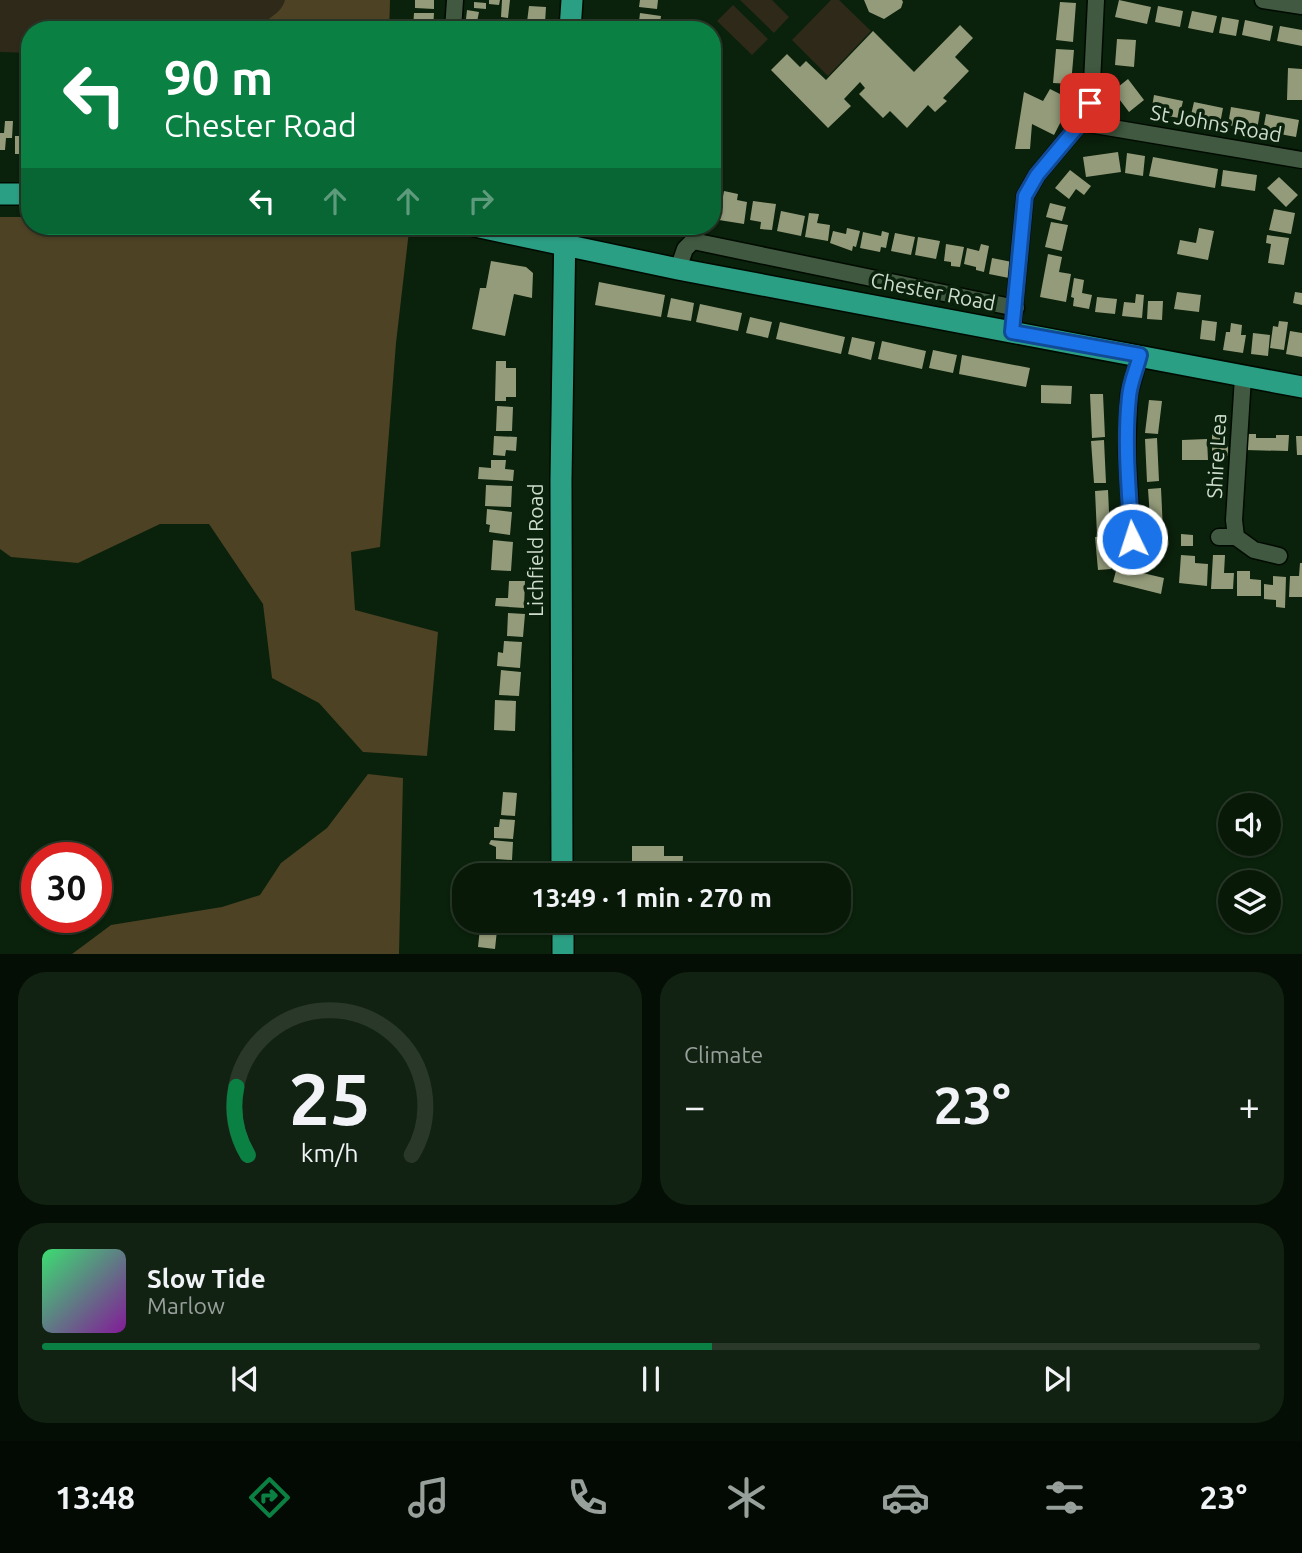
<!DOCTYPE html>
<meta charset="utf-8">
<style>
body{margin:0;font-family:Ubuntu,sans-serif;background:#112212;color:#f1f3f6;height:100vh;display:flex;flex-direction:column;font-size:26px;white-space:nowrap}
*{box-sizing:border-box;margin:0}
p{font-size:23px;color:#98a09c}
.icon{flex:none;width:38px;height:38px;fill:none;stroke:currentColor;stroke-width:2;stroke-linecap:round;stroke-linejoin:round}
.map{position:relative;height:954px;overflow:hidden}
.drawer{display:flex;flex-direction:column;gap:18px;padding:18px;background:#040e04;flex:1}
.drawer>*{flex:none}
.hud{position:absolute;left:21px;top:21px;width:700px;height:214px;border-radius:28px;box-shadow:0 2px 5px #0004,0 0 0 2px #293829;background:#0b8043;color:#fff;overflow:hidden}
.buttons{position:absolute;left:1218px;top:793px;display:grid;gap:14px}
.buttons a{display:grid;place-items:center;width:63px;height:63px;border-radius:50%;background:#081908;box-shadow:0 2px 5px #0004,0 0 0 2px #293829;font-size:35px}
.speed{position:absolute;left:21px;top:842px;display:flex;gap:14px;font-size:35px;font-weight:700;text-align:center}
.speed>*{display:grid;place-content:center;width:91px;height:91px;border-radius:50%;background:#081908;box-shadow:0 2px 5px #0004,0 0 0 2px #293829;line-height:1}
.speed .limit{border:10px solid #d22;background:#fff;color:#111}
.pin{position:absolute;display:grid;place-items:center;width:60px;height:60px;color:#fff;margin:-30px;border-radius:14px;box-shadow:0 4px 10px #0006}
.me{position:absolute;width:77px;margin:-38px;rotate:356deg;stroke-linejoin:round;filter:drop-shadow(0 0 5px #0008)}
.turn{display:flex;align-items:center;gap:24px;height:147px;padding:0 28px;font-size:32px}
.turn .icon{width:91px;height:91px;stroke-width:2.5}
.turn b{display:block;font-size:49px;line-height:60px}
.lanes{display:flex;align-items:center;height:66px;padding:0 28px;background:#0003;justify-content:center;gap:35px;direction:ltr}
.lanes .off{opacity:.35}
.big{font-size:52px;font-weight:700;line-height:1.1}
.drawer .card{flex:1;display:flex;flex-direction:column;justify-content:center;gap:10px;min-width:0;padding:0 24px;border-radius:28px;background:#112212}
.drawer .dial{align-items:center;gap:0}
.dial svg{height:182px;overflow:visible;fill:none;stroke:#293829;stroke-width:7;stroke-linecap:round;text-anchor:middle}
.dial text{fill:#f1f3f6;stroke:none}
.song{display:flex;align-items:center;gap:21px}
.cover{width:84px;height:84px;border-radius:10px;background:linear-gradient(135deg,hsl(140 70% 55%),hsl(290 70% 35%))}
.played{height:7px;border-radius:4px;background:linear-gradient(90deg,#0b8043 55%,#293829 55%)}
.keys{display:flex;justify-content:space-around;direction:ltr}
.heat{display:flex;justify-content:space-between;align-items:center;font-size:38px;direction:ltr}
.drawer .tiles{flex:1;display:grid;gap:18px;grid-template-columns:1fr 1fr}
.card:last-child{grid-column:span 2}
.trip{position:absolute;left:452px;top:863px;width:399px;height:70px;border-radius:28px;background:#081908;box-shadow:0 2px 5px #0004,0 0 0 2px #293829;font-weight:700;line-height:70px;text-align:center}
.tab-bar{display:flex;height:112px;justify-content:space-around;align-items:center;background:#030a03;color:#98a09c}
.tab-bar .icon{width:49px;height:49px}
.tab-bar .on{color:#0b8043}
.tab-bar b{font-size:32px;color:#f1f3f6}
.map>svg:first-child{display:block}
.green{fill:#2f2919}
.forest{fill:#4d4224}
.building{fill:#949b7a}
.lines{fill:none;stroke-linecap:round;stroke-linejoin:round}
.minor-casing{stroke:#000a00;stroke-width:19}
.highway-casing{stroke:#000a00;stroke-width:24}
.minor{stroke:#405940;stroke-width:16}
.highway{stroke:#2b9f84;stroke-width:21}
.route-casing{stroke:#114b97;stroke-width:18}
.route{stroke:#1a73e8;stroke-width:12}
.labels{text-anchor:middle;stroke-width:7;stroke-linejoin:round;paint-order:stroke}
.street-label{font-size:21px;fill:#cedcce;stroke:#0a210b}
</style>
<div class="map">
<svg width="1302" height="955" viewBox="0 0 1302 955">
<rect width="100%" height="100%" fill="#0a210b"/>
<path class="green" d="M 0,0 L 390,0 L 389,30 L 30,30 L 30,53 L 0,52 Z
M 740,0 L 772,0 L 789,17 L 774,33 Z
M 831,0 L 839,0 L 871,31 L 828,76 L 792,40 Z
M 733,5 L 768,39 L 752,55 L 717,21 Z"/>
<path class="forest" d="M 285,0 L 390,0 L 389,30 L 259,30 C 266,17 281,15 285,0 Z
M 0,217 L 30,217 L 30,226 L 352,226 L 409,231 L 396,343 L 380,547 L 351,552 L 355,610 L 438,632 L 427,756 L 363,752 L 319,703 L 272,678 L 263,604 L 209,524 L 160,524 L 78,563 L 11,557 L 0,549 Z
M 368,774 L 403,778 L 399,954 L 72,954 L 111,925 L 222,907 L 260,895 L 281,863 L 327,828 Z"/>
<path class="building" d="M 415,0 L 434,0 L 434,9 L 415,8 Z
M 489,0 L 500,0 L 499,5 L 489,4 Z
M 502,0 L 510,0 L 508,18 L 501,17 Z
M 640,0 L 658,0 L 657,9 L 639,7 Z
M 864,0 L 902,0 L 903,2 L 901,8 L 884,19 L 869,12 Z
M 1119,0 L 1151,7 L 1147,24 L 1115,17 Z
M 474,2 L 486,3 L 486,9 L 474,8 Z
M 1060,2 L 1076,3 L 1073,42 L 1056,40 Z
M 529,6 L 546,7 L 545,23 L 527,22 Z
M 1158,6 L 1183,11 L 1180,27 L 1155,22 Z
M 467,10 L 479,12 L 477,22 L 482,30 L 465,28 Z
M 1192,11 L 1217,16 L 1213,33 L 1188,28 Z
M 414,13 L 434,13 L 433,29 L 413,28 Z
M 640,13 L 661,16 L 659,30 L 638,30 Z
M 1222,17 L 1239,20 L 1236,36 L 1219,33 Z
M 1245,20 L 1273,26 L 1270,41 L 1242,35 Z
M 496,21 L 502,22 L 502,30 L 496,30 Z
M 960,25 L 973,38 L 955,57 L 969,71 L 943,98 L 947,101 L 935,112 L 928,105 L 907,128 L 890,111 L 883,118 L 859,94 L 865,88 L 860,82 L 844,99 L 851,106 L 828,128 L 771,70 L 787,54 L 800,67 L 806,61 L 826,80 L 873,31 L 914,72 Z
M 525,26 L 549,28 L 549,30 L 525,30 Z
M 1280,26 L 1302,30 L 1302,46 L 1277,41 Z
M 1117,39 L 1136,40 L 1134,67 L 1115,65 Z
M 1056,49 L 1074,50 L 1071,84 L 1053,83 Z
M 1288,68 L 1302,69 L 1302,100 L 1287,100 Z
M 1128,79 L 1144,100 L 1129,112 L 1113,91 Z
M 1050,89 L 1072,100 L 1054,135 L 1032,124 L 1030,149 L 1015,149 L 1024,92 L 1043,101 Z
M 1154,95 L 1183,101 L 1179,118 L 1151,113 Z
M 1194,102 L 1223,108 L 1220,124 L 1190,119 Z
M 1231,107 L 1260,112 L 1257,130 L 1228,125 Z
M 1266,114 L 1299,120 L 1296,137 L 1263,131 Z
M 5,121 L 13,121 L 12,138 L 6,138 L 5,150 L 0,150 L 0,133 L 4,133 Z
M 15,136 L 30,136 L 30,154 L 15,154 Z
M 1118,152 L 1121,172 L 1086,177 L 1083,157 Z
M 1127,153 L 1145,156 L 1143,176 L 1125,173 Z
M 1153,157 L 1218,169 L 1215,188 L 1149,176 Z
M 1070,170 L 1091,186 L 1084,195 L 1076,189 L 1069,199 L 1055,188 Z
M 1223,170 L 1257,175 L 1255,191 L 1221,186 Z
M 1279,177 L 1298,195 L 1286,207 L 1267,188 Z
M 724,191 L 738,194 L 737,200 L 747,202 L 744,224 L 719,220 Z
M 712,197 L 716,197 L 714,215 L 712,215 Z
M 753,201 L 776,204 L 772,230 L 760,229 L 761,222 L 750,220 Z
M 1050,203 L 1066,207 L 1062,221 L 1046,217 Z
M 1274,209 L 1295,213 L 1291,234 L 1269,230 Z
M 781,211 L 805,216 L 801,236 L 777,231 Z
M 809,213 L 819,214 L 817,223 L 830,225 L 828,241 L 805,237 Z
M 1051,222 L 1068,225 L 1062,251 L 1045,247 Z
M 580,226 L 620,226 L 619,232 L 579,230 Z
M 847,228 L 860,231 L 856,247 L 853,246 L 852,251 L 830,243 L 833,231 L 846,234 Z
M 1199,228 L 1214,231 L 1208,260 L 1177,254 L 1180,240 L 1196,243 Z
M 882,231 L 889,233 L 886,248 L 881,247 L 880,252 L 860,248 L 863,232 L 881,236 Z
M 895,233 L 915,237 L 911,255 L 891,251 Z
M 1267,235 L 1289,238 L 1284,265 L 1268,263 L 1271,244 L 1266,243 Z
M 918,237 L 940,241 L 936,259 L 915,255 Z
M 946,244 L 964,247 L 960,267 L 951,266 L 951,262 L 944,261 Z
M 981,244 L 989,246 L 984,272 L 976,270 L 976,267 L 964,264 L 967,248 L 979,251 Z
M 1048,254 L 1062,257 L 1059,272 L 1071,274 L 1066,302 L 1040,297 Z
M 992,258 L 1012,262 L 1009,278 L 989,274 Z
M 491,261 L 526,267 L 533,273 L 532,298 L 514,294 L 505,336 L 472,329 L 480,288 L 486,288 Z
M 1074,278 L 1084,280 L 1082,293 L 1092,295 L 1089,309 L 1073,306 L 1074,298 L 1071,297 Z
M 599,282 L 665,295 L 661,317 L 595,305 Z
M 1177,292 L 1201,295 L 1199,312 L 1174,309 Z
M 1295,292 L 1302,293 L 1302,305 L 1293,303 Z
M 1136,294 L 1144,295 L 1142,318 L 1122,316 L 1124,302 L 1135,303 Z
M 1097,297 L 1117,299 L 1115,314 L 1095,312 Z
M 671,298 L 694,303 L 691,321 L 667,317 Z
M 1148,301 L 1163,301 L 1162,320 L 1147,319 Z
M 700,304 L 742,313 L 738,331 L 696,322 Z
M 750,317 L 772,322 L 768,338 L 746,333 Z
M 1202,320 L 1217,322 L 1215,341 L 1200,339 Z
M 1279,321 L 1288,322 L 1284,350 L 1270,348 L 1273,326 L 1278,327 Z
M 780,322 L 845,337 L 841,354 L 776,339 Z
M 1231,323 L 1242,325 L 1241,335 L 1246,335 L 1243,353 L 1223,350 L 1226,332 L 1230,332 Z
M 1290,331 L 1302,333 L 1302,357 L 1286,354 Z
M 1253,333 L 1270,335 L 1268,356 L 1251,354 Z
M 852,337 L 875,342 L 871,360 L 848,354 Z
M 882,341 L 926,351 L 922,369 L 878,359 Z
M 933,350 L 957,355 L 953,373 L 929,368 Z
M 962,355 L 1030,368 L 1026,387 L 959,374 Z
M 496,361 L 506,361 L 506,368 L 516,368 L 516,397 L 506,397 L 506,401 L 495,401 Z
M 1041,385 L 1072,386 L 1071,404 L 1041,403 Z
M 1090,394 L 1103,394 L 1105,437 L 1092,438 Z
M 1149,400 L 1162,401 L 1158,434 L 1145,433 Z
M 497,406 L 513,407 L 512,431 L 496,431 Z
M 1212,434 L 1228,435 L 1228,456 L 1212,456 Z
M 1245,434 L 1256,434 L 1256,438 L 1276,438 L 1276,435 L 1289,435 L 1288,451 L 1245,450 Z
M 494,436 L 517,437 L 516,451 L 506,450 L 505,456 L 493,455 Z
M 1296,436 L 1302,436 L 1302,455 L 1297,455 Z
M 1157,438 L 1159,481 L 1147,482 L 1145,439 Z
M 1207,439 L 1208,460 L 1182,460 L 1182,440 Z
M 1104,440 L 1106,483 L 1094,483 L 1091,441 Z
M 491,460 L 506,460 L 505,469 L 514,470 L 513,481 L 478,479 L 479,467 L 491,468 Z
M 486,485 L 512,486 L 511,507 L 485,506 Z
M 1161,488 L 1163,531 L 1151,532 L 1148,489 Z
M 1108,490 L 1110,533 L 1097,534 L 1095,491 Z
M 487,509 L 512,512 L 510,535 L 489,532 L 490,525 L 486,524 Z
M 1181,534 L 1193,535 L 1193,546 L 1181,546 Z
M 1108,536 L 1111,569 L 1098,570 L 1095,537 Z
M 493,540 L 513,542 L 511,571 L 491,570 Z
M 1181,555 L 1195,556 L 1195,563 L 1208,564 L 1207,586 L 1179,583 Z
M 1213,555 L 1225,555 L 1224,573 L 1234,573 L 1233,589 L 1211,589 Z
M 1300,563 L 1302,563 L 1302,597 L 1289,597 L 1290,576 L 1299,576 Z
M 1117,567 L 1164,578 L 1161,594 L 1113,582 Z
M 1237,571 L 1250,571 L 1250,579 L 1261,580 L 1261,596 L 1237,596 Z
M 1273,576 L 1286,577 L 1285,608 L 1276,607 L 1276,600 L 1264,599 L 1264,584 L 1273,585 Z
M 509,581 L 525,581 L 524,608 L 495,606 L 496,598 L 508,598 Z
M 508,613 L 525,614 L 523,637 L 507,636 Z
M 504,641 L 522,642 L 520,668 L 497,666 L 498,652 L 503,653 Z
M 501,670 L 521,672 L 519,696 L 499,695 Z
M 495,700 L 516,701 L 515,731 L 494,730 Z
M 503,792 L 517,793 L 515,816 L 501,815 Z
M 500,819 L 515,820 L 513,839 L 494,838 L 494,827 L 499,827 Z
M 491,840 L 513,842 L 512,860 L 496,859 L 496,847 L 489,844 Z
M 632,846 L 664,846 L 664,856 L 683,856 L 682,875 L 632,875 Z
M 496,863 L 512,864 L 511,875 L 495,875 Z
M 482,920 L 497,920 L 497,928 L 481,927 Z
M 665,920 L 682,920 L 682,925 L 665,924 Z
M 480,928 L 497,930 L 495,949 L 478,947 Z"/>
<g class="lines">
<defs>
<path id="minor" d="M 1263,0 L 1302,6
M 453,30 L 455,0
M 1083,120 L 1089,124 L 1302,160
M 678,269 L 685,249 L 693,241 L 1016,308
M 1012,332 L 1025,196 L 1037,175 L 1083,120 L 1091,103 L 1096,0
M 1140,355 L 1129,394 L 1127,453 L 1132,539 L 1156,540
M 1219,537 L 1236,537 L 1254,550 L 1279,556
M 1236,537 L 1234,520 L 1243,377"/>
<path id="highway" d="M 570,30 L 572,0
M 0,194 L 30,194
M 475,226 L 678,269 L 1302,387
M 562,875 L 561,480 L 565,226
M 563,920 L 563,955"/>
</defs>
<use href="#minor" class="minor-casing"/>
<use href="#highway" class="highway-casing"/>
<use href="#minor" class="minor"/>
<use href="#highway" class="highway"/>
</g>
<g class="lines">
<defs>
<path id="route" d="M 1090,103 L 1083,120 L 1037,175 L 1025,196 L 1012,332 L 1140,355 C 1137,368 1130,383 1129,397 C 1124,444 1129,492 1132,539"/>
</defs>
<use href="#route" class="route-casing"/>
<use href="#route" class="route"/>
</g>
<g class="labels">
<g class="street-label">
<text transform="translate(1216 124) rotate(10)" y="7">St Johns Road</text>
<text transform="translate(933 292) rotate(11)" y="7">Chester Road</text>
<text transform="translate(1217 456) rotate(-87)" y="7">Shire Lea</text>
<text transform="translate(536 550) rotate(-90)" y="7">Lichfield Road</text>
</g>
</g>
</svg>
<div class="buttons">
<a><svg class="icon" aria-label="sound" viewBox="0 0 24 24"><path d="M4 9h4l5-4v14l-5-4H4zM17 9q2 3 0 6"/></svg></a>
<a><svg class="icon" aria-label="layers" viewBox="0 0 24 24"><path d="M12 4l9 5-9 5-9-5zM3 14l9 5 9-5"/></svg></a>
</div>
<div class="speed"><div class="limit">30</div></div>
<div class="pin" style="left:1090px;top:103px;background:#d93025"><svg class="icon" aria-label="arrive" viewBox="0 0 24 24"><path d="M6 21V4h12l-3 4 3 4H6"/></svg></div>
<svg class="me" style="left:1132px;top:539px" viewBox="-20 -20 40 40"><circle r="17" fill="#1a73e8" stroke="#fff" stroke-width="3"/><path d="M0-11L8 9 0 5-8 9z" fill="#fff"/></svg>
<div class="trip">13:49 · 1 min · 270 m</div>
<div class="hud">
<div class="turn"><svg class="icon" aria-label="left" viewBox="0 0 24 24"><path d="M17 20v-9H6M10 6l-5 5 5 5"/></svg><div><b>90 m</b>Chester Road</div></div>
<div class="lanes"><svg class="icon" aria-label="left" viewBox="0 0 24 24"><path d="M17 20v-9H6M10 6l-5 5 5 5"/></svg><svg class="icon off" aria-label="ahead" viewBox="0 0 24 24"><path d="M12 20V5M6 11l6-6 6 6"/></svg><svg class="icon off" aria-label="ahead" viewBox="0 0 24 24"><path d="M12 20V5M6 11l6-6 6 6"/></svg><svg class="icon off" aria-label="right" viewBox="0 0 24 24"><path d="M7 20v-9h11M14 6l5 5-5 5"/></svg></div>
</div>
</div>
<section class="drawer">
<div class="tiles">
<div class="card dial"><svg viewBox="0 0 100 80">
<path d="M14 69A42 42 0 1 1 86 69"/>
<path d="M14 69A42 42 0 0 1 9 39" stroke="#0b8043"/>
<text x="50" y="56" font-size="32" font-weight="700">25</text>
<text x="50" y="72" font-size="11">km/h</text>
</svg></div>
<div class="card"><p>Climate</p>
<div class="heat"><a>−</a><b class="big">23°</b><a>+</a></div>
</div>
<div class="card">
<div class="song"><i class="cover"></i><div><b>Slow Tide</b><p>Marlow</p></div></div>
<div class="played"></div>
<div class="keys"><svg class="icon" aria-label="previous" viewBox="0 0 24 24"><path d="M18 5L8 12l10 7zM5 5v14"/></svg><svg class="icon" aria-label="pause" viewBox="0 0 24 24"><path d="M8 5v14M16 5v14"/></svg><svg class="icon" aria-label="next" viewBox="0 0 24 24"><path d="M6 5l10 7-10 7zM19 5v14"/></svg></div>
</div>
</div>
</section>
<nav class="tab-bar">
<b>13:48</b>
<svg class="icon on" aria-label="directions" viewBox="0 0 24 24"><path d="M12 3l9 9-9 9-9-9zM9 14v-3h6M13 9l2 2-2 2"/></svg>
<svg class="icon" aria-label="music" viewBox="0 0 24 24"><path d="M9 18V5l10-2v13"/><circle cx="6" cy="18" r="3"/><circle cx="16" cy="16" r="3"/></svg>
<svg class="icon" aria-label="phone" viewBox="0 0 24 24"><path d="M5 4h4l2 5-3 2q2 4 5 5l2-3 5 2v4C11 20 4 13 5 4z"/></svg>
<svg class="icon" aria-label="climate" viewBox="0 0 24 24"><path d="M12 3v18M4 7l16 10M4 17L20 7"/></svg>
<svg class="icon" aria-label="car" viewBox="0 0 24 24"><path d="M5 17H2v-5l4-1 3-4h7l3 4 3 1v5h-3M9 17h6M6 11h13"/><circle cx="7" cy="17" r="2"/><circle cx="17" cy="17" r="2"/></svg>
<svg class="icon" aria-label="filters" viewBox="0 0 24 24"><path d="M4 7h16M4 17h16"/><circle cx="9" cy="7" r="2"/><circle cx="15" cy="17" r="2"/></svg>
<b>23°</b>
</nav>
